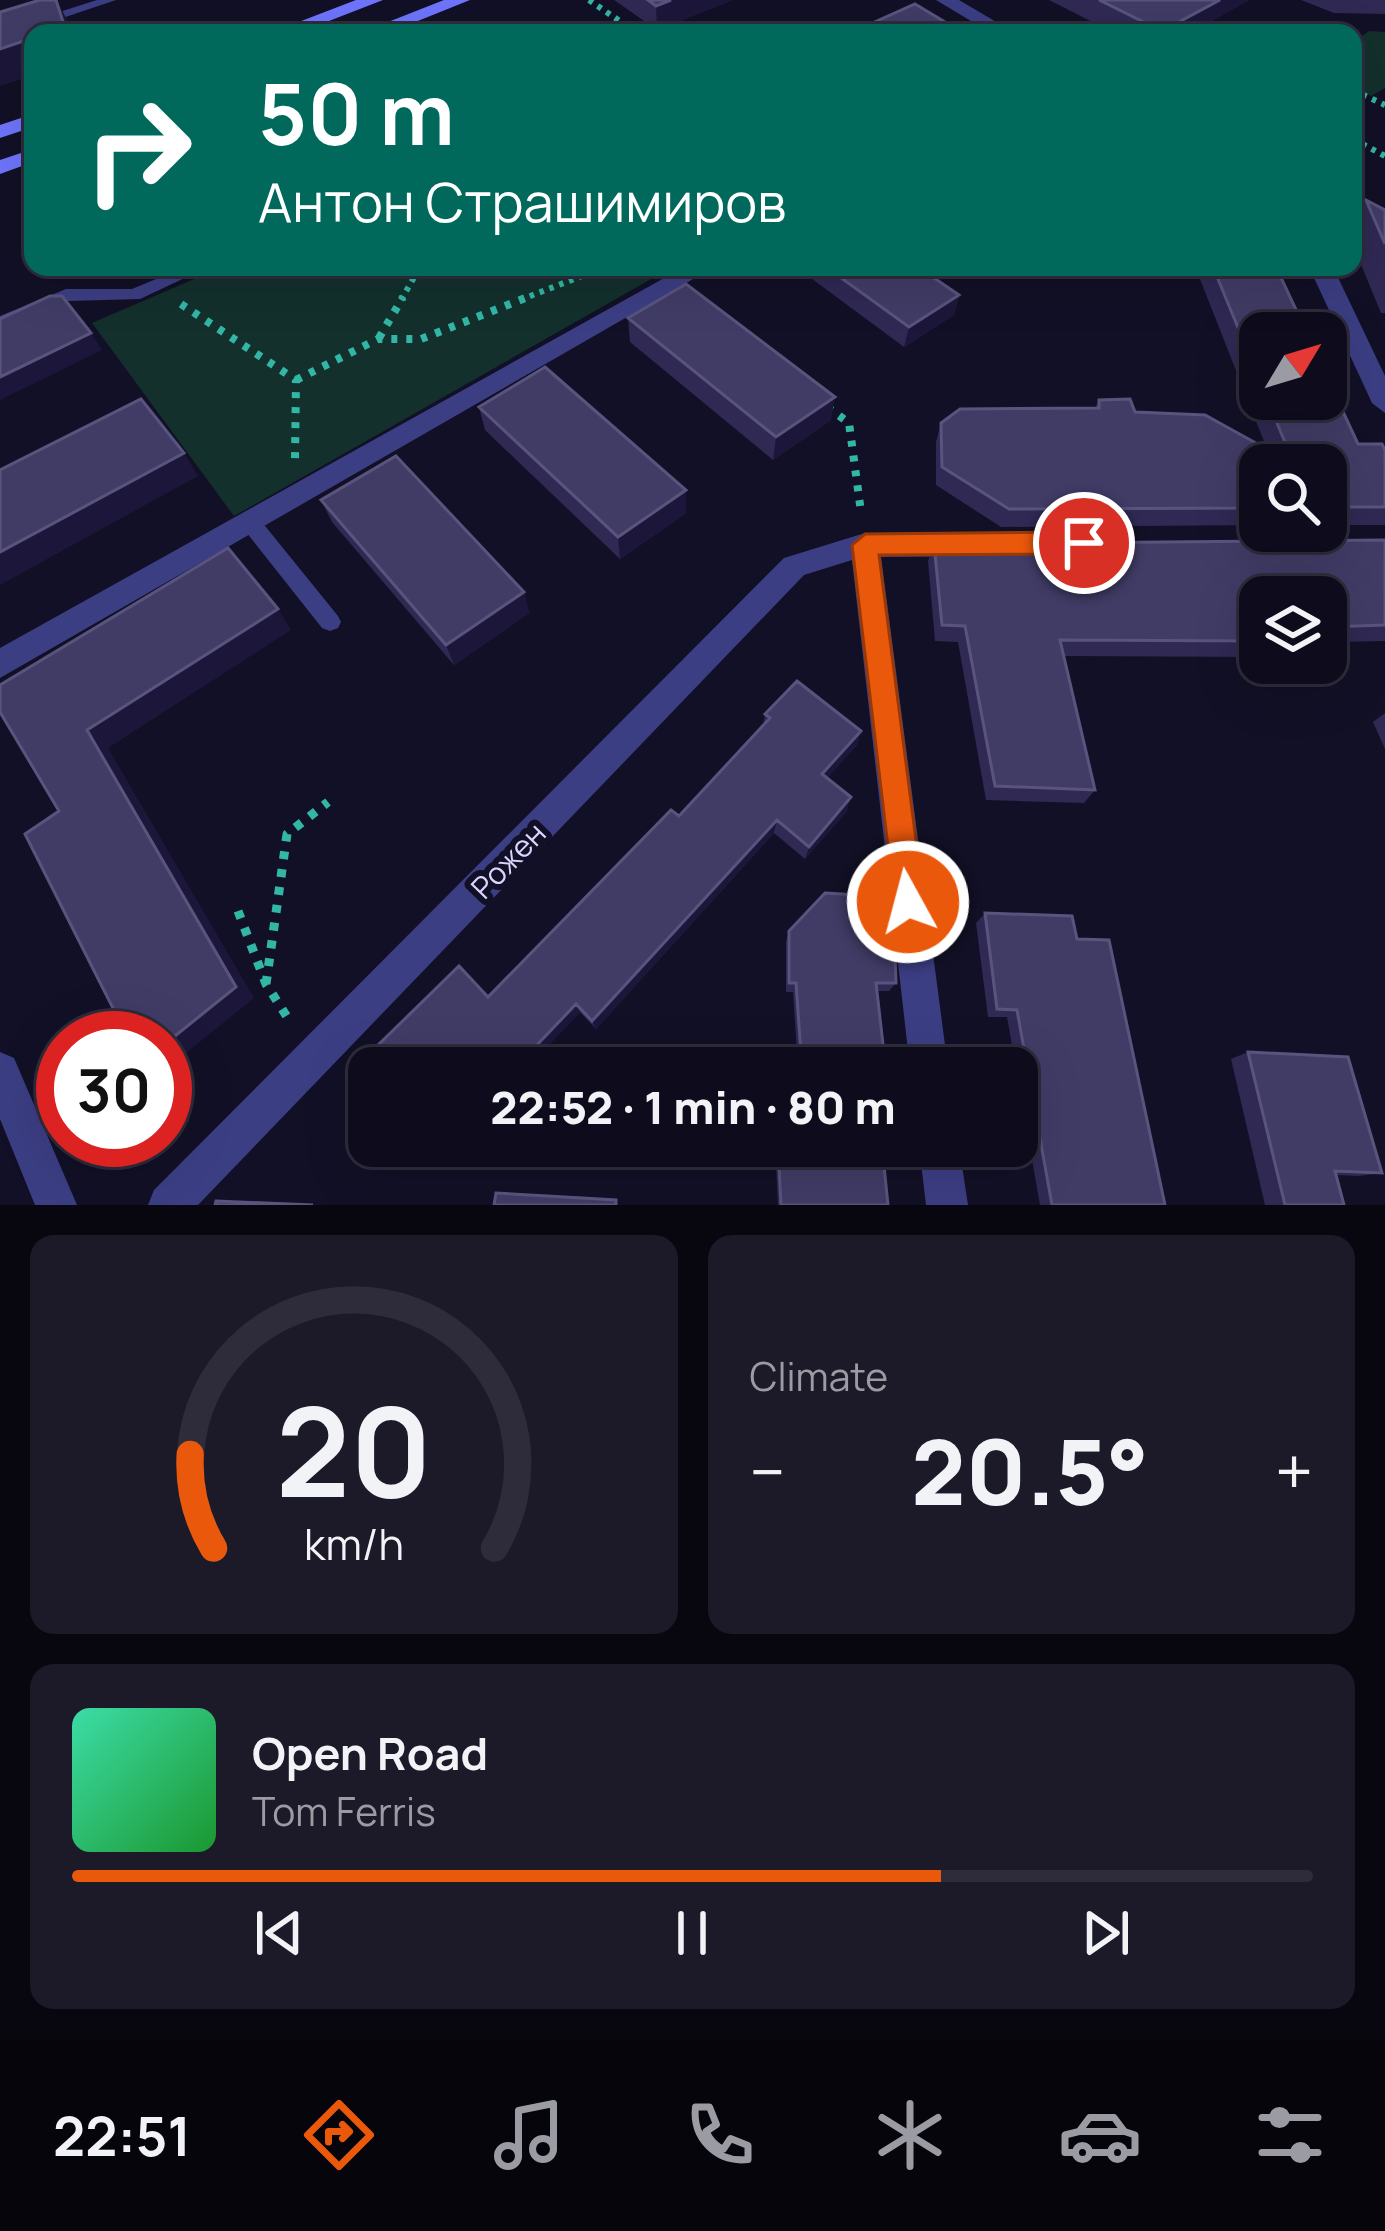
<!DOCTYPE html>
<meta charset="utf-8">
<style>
body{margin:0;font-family:Manrope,sans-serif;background:#1c1a29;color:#f1f3f6;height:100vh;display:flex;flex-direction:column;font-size:45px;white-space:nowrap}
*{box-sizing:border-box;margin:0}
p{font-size:39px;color:#9b9ba3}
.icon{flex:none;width:66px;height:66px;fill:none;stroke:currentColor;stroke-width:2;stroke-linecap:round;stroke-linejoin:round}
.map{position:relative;height:1205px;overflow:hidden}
.side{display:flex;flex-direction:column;gap:30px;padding:30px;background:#08070f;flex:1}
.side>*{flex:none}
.hud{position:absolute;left:24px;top:24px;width:1338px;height:252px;border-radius:24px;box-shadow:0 12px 48px #0002,0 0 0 3px #2e2c3b;background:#00695c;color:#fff;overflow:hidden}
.needle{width:78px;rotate:52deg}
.fabs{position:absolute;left:1239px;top:312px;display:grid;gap:24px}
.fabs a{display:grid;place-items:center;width:108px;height:108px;border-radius:24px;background:#0e0c1c;box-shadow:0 12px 48px #0002,0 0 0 3px #2e2c3b;font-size:60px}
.speed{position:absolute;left:36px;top:1011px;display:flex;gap:24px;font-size:60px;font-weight:700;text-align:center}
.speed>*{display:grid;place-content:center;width:156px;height:156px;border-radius:50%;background:#0e0c1c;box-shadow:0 12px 48px #0002,0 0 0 3px #2e2c3b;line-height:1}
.speed .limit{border:18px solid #d22;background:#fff;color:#111}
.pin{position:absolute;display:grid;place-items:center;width:102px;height:102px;color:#fff;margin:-51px;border:6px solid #fff;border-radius:50%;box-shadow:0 3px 12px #0007}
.me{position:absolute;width:132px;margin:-66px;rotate:353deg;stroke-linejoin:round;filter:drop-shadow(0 0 9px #0008)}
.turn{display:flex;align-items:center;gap:42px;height:252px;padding:0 36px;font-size:54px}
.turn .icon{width:156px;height:156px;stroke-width:2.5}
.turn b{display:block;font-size:84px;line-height:102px}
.big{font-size:90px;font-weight:800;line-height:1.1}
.side .tile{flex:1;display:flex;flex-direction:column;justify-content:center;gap:18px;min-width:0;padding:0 42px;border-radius:24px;background:#1c1a29}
.side .dial{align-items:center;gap:0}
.dial svg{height:312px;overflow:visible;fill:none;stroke:#2e2c3b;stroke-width:7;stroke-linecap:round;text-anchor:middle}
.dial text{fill:#f1f3f6;stroke:none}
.song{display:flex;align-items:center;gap:36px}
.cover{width:144px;height:144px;border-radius:18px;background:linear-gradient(135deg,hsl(160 70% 55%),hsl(130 70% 35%))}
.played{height:12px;border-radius:6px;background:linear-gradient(90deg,#ea580c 70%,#2e2c3b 70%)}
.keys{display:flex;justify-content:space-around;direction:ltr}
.heat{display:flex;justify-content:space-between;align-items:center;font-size:66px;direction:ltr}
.side .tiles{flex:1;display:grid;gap:30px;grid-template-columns:1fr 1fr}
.tile:last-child{grid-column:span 2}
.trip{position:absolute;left:348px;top:1047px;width:690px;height:120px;border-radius:24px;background:#0e0c1c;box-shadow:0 12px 48px #0002,0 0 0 3px #2e2c3b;font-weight:800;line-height:120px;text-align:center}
.tabs{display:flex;height:192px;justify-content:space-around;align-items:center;background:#06050b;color:#9b9ba3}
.tabs .icon{width:84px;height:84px}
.tabs .current{color:#ea580c}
.tabs b{font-size:54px;color:#f1f3f6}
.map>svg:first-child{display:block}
.green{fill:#13302d}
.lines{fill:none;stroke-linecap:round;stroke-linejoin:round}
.path-far2{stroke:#32b6a6;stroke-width:6;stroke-dasharray:4.5 6;stroke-linecap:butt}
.path-far1{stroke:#32b6a6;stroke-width:8;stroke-dasharray:6 9;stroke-linecap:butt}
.path{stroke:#32b6a6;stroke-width:9;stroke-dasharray:8 10;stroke-linecap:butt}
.service{fill:#3c3e84;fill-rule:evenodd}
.minor{fill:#3c3e84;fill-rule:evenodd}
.secondary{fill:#6f75fc;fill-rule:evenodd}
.wall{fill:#2f2954}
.shaded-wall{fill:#1c173a}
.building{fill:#413c66;stroke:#59547e;stroke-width:3}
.route{fill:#ea580c;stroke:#983908;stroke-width:3}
.labels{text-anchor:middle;stroke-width:12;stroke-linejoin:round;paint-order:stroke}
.street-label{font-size:30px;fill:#d8d6fe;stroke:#121026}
</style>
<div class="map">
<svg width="1385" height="1205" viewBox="0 0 1385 1205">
<rect width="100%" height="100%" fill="#121026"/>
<path class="green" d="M 1369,31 L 1385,32 L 1385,88 L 1371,96 L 1353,87 L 1353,42 Z
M 222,267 L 652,267 L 660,274 L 234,516 L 92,323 Z"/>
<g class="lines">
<path class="path-far2" d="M 589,0 L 637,33
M 1353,90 L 1385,105
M 1353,139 L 1385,156
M 401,300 L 420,267
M 520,300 L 605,267"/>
<path class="path-far1" d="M 181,304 L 296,380 L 295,461
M 379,338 L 403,297
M 296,380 L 378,339 L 421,339 L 528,297
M 827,407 L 849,423 L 861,512"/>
<path class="path" d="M 238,911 L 266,984 L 291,1023
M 266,984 L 287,834 L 328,802"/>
<path class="service" d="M 97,0 L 116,0 L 0,39 L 0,31 Z
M 768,25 L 788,33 L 737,33 L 739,30 Z
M 185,267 L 208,267 L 140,299 L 68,301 L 0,329 L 0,316 L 66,289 L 132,289 Z
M 250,514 L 257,516 L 338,616 L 341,622 L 338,628 L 330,631 L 322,628 L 243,528 L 240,522 L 243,516 Z"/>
<path class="minor" d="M 936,0 L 959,0 L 1015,33 L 991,33 Z
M 684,267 L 714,267 L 0,678 L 0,648 Z
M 1309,267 L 1333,267 L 1385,376 L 1385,413 L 1372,403 Z
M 1097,531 L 1107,535 L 1111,543 L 1107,551 L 1097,555 L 881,557 L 948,1068 L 910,1068 L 852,560 L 804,575 L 198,1205 L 148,1205 L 154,1190 L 784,558 L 865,533 Z
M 0,1052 L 14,1058 L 77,1205 L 35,1205 L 0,1119 Z
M 919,1146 L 959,1146 L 968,1205 L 926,1205 Z"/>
<path class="secondary" d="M 356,0 L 383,0 L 298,33 L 270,33 Z
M 444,0 L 470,0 L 388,33 L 360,33 Z
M 33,114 L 33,127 L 0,138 L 0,125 Z
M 33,149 L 33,162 L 0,174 L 0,160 Z"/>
</g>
<path class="wall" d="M 614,0 L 732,0 L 657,30 Z
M 1049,0 L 1249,0 L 1190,33 L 1114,33 Z
M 1301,0 L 1385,0 L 1385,14 L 1334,13 Z
M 1366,200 L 1385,210 L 1385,313 L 1381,313 L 1353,245 L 1353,220 Z
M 796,267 L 918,267 L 959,295 L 954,315 L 904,347 Z
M 1190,267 L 1276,267 L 1260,333 L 1260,399 L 1326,399 L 1358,444 L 1385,450 L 1385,525 L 1326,525 L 1326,465 L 1260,465 L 1260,525 L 1001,527 L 936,485 L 936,442 L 941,423 L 1095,408 L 1099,400 L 1135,412 L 1267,449 L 1196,269 L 1190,269 Z
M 628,318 L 831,420 L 773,460 L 630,342 Z
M 479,407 L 686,513 L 620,559 L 485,430 Z
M 321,500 L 524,592 L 529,613 L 454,665 L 332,522 Z
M 1385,540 L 1385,641 L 1334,642 L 1326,650 L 1326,597 L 1260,597 L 1260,657 L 1064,656 L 1095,790 L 1084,803 L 986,800 L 958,642 L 935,641 L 928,561 L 934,544 L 1057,549 L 1060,543 Z
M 1385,713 L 1385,749 L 1373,722 Z
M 765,714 L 857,745 L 827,778 L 847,811 L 805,859 L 774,833 L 596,1029 L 580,1012 L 527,1068 L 385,1068 L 488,997 L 679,816 L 763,726 Z
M 985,913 L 1077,939 L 1165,1205 L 1040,1205 L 1007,1017 L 988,1017 L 976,923 Z
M 789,931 L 896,983 L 889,991 L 877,991 L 885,1062 L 880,1068 L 798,1068 L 793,992 L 786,992 L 786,941 Z
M 1248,1052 L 1382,1173 L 1359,1176 L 1336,1175 L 1344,1205 L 1265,1205 L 1231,1059 Z
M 775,1146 L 882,1146 L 888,1205 L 778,1205 Z"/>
<path class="shaded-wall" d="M 57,0 L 70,26 L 72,33 L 49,33 Z
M 671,0 L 732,0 L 657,30 L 656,6 Z
M 1220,0 L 1249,0 L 1190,33 L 1162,33 Z
M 33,38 L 33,75 L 0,86 L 0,49 Z
M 959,295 L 954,315 L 904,347 L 909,327 Z
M 91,333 L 102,350 L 0,400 L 0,377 Z
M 835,397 L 831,420 L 773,460 L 776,437 Z
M 184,453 L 198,476 L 0,585 L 0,552 Z
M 686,490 L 686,513 L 620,559 L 618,537 Z
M 524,592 L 529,613 L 454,665 L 446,645 Z
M 278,609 L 291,630 L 108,748 L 254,998 L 165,1070 L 165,1044 L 87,730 Z
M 861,731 L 857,745 L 818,788 L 822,774 Z
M 851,797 L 847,811 L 805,859 L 809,847 Z
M 777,820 L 774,833 L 596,1029 L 592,1021 Z
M 576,1004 L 580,1012 L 527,1068 L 515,1068 Z"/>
<path class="building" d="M 40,0 L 56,0 L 65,28 L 49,33 L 33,33 L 33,38 L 0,49 L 0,12 Z
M 648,0 L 671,0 L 656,6 Z
M 1099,0 L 1220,0 L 1162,31 Z
M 915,4 L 960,31 L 955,33 L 850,33 Z
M 454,27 L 461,33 L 438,33 Z
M 1366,200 L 1385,210 L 1385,244 Z
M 826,267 L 918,267 L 959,295 L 909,327 Z
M 1213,267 L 1276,267 L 1307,333 L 1260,333 L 1260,381 Z
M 686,284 L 835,397 L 776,437 L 628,318 Z
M 50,296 L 62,296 L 91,333 L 0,377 L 0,319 Z
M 545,367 L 686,490 L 618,537 L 479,407 Z
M 1326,375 L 1358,444 L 1382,444 L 1385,450 L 1385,507 L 1326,507 L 1326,465 L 1260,465 L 1260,508 L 1009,509 L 942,467 L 941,423 L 960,409 L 1099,408 L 1099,400 L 1130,399 L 1135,412 L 1205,415 L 1294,464 L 1267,399 L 1326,399 Z
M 141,399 L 184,453 L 0,552 L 0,470 Z
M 396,456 L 524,592 L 446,645 L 321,500 Z
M 1385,540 L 1385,625 L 1330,627 L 1335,641 L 1326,641 L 1326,597 L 1260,597 L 1260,641 L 1060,640 L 1095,790 L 995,786 L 965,626 L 942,625 L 934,544 L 1071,550 L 1060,543 Z
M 228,548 L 278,609 L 87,730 L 236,987 L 165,1044 L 165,1038 L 128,1038 L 25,834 L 59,811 L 0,712 L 0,685 Z
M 797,681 L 861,731 L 822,774 L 851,797 L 809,847 L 777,820 L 592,1021 L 576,1004 L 515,1068 L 385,1068 L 372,1051 L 459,966 L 488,997 L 671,810 L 679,816 L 770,718 L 765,714 Z
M 825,893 L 893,897 L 896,983 L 876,983 L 885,1062 L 875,1062 L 875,1068 L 802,1068 L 796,983 L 789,983 L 789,931 Z
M 985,913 L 1072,916 L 1077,939 L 1109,940 L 1165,1205 L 1052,1205 L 1017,1010 L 997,1009 Z
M 1248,1052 L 1348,1057 L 1382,1173 L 1335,1171 L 1344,1205 L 1285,1205 Z
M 778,1146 L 882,1146 L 888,1205 L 781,1205 Z
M 496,1193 L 616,1200 L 616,1205 L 494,1205 Z
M 216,1201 L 313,1205 L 215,1205 Z"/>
<path class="route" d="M 1084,532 L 1098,543 L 1084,554 L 879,555 L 924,902 L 919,914 L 908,918 L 896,914 L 852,545 L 865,534 Z"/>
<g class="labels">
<g class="street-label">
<text transform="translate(509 861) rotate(-46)" y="10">Рожен</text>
</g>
</g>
</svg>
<div class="fabs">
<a><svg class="needle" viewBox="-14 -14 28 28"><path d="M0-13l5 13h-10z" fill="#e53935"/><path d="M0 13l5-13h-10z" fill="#9b9ba3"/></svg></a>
<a><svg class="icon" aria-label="search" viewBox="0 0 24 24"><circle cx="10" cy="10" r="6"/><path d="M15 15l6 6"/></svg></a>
<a><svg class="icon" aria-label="layers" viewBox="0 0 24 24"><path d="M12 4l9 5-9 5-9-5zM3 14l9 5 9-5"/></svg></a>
</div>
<div class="speed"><div class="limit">30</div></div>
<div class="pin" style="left:1084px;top:543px;background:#d93025"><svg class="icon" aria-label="arrive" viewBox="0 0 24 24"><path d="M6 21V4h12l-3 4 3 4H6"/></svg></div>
<svg class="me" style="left:908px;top:902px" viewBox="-20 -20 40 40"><circle r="17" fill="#ea580c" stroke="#fff" stroke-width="3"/><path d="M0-11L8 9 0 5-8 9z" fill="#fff"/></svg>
<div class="trip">22:52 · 1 min · 80 m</div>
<div class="hud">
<div class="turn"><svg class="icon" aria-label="right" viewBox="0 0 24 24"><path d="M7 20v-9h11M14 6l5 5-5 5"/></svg><div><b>50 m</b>Антон Страшимиров</div></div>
</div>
</div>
<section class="side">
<div class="tiles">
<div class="tile dial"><svg viewBox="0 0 100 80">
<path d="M14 69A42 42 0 1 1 86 69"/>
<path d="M14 69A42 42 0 0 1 8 45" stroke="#ea580c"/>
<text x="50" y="56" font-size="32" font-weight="700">20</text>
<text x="50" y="72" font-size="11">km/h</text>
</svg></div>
<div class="tile"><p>Climate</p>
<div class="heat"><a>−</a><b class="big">20.5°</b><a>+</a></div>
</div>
<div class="tile">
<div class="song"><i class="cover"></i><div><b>Open Road</b><p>Tom Ferris</p></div></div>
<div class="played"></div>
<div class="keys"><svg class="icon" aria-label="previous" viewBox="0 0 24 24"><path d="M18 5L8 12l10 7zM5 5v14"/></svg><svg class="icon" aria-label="pause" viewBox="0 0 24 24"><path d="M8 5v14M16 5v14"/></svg><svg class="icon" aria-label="next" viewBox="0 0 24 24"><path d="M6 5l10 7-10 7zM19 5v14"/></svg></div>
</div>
</div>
</section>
<nav class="tabs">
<b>22:51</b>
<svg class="icon current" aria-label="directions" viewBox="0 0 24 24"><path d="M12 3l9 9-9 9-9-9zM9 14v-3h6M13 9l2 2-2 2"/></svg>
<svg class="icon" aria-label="music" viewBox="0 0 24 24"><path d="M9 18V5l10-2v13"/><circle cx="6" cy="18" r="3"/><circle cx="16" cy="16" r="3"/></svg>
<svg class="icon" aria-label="phone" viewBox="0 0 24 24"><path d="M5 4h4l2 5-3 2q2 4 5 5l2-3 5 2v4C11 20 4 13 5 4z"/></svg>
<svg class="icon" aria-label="climate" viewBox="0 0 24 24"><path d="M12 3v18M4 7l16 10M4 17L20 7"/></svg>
<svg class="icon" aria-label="car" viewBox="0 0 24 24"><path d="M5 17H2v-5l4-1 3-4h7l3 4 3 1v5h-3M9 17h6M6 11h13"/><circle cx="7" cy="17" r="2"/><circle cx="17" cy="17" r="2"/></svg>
<svg class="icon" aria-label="filters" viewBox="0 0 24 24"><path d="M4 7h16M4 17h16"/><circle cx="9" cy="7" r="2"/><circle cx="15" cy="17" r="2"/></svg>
</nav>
